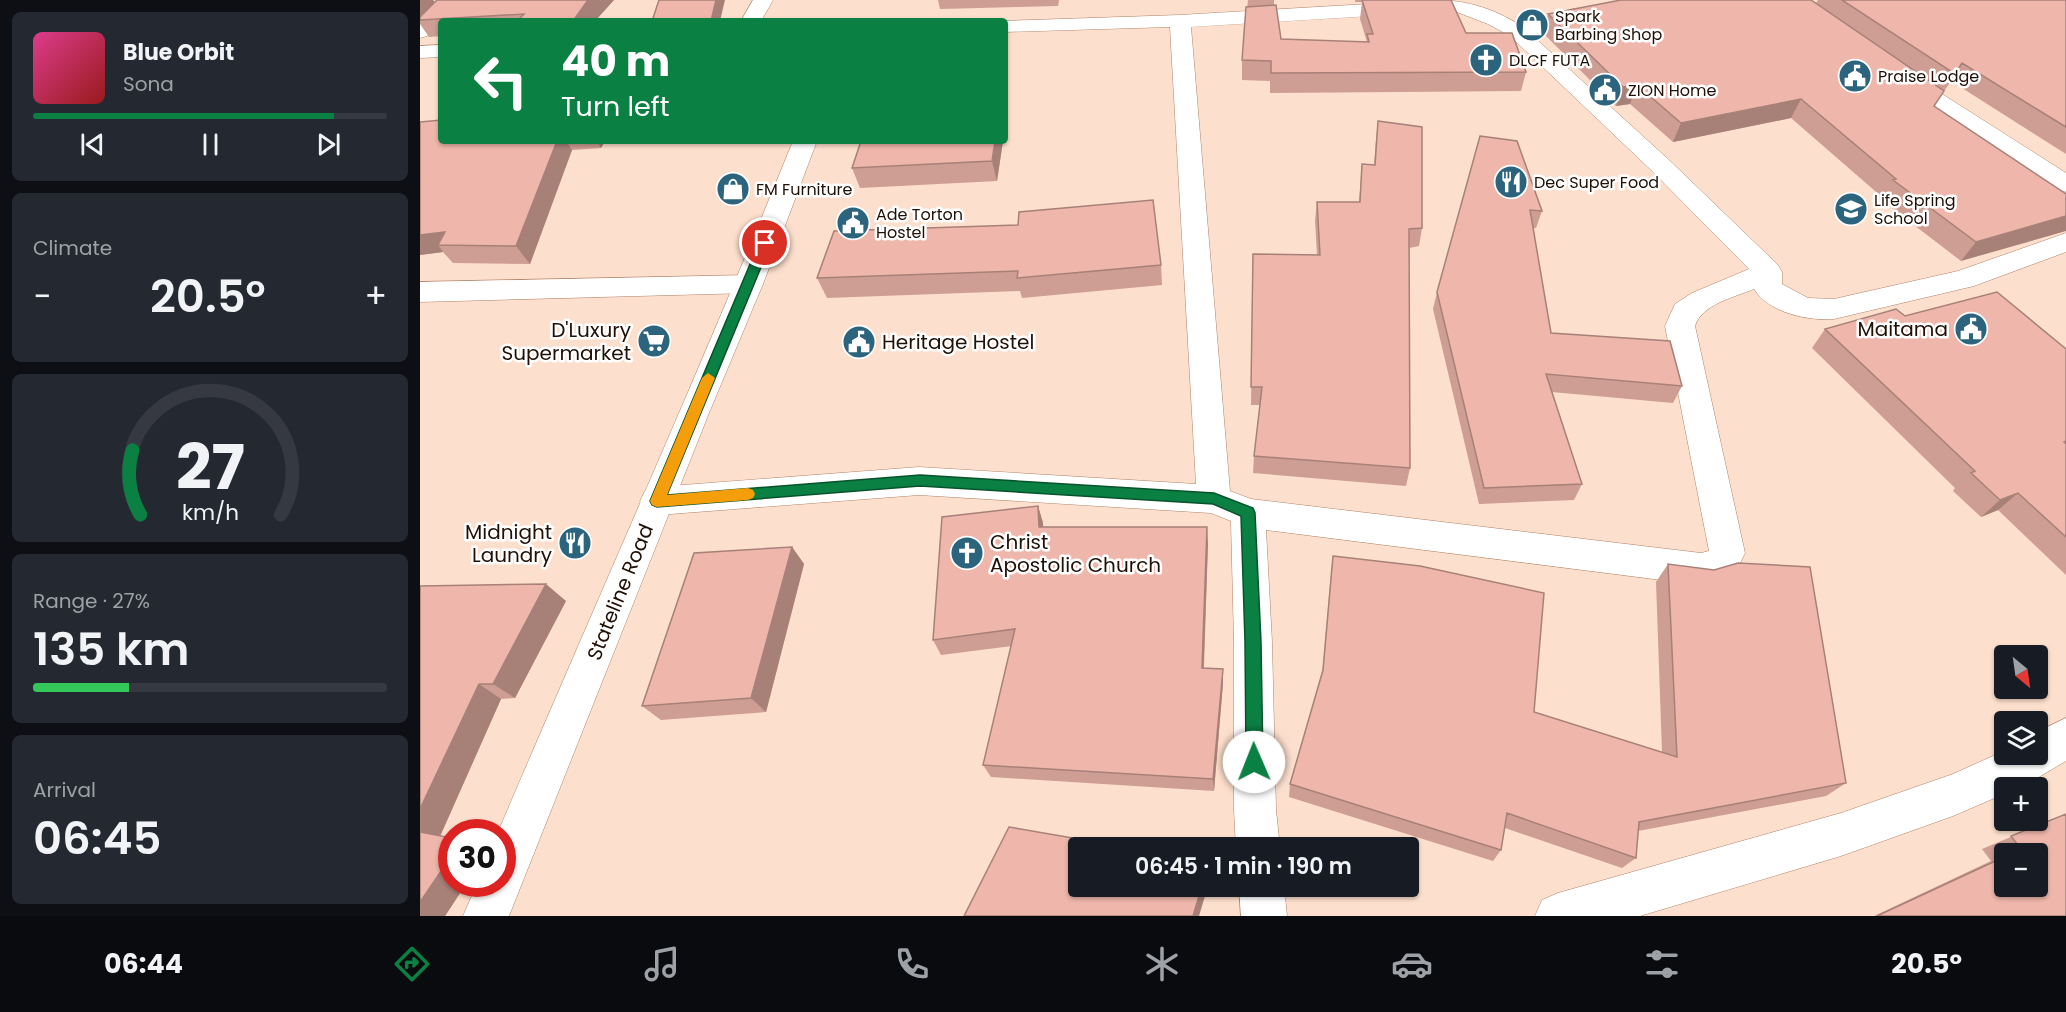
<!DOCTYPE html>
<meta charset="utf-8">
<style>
body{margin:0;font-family:Poppins,sans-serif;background:#242831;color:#f1f3f6;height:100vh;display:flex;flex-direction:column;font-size:22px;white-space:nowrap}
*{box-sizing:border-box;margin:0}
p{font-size:20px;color:#9ea1a6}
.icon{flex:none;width:33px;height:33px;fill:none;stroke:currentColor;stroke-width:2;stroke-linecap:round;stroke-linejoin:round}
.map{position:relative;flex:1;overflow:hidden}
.drawer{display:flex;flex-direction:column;gap:12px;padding:12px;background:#0d0f14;width:420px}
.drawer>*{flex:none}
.hud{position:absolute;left:18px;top:18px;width:570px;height:126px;border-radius:6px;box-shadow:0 2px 4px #0004;background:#0b8043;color:#fff;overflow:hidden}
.needle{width:39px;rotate:151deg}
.fabs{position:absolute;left:1574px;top:645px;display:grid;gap:12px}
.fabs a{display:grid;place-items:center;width:54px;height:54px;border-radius:6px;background:#171b24;box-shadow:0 2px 4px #0004;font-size:30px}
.speed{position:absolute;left:18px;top:819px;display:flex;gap:12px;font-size:30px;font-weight:700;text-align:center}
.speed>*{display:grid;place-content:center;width:78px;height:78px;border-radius:50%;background:#171b24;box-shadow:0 2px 4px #0004;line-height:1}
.speed .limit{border:9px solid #d22;background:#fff;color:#111}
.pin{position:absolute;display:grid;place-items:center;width:51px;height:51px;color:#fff;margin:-26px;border:3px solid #fff;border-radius:50%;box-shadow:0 2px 6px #0007}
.me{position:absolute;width:66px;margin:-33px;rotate:359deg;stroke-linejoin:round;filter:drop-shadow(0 0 4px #0008)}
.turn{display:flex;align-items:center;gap:21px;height:126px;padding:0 24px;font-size:27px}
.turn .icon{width:78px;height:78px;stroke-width:2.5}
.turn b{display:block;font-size:42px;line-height:51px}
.big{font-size:45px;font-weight:600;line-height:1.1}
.drawer .tile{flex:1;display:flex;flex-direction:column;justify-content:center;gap:9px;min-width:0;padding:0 21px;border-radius:9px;background:#242831}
.drawer .dial{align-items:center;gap:0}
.dial svg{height:156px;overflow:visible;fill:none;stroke:#363941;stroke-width:7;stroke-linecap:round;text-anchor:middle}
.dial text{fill:#f1f3f6;stroke:none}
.song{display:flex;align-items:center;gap:18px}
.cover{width:72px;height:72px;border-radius:9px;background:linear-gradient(135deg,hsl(330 70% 55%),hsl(0 70% 35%))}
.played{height:6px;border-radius:3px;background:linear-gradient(90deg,#0b8043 85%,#363941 85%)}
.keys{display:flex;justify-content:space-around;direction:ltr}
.heat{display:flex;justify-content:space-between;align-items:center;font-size:33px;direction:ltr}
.charge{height:9px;border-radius:4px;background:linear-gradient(90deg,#34c759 27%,#363941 0)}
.trip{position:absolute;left:648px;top:837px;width:351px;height:60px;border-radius:6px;background:#171b24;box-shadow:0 2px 4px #0004;font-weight:600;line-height:60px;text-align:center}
.menu{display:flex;height:96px;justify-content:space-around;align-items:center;background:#090b0e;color:#9ea1a6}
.menu .icon{width:42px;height:42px}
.menu .current{color:#0b8043}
.menu b{font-size:27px;color:#f1f3f6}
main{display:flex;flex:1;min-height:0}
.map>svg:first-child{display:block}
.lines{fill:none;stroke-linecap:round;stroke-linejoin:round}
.minor-casing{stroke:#b18368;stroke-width:1}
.tertiary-casing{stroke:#b18368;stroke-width:1}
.minor{fill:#fff;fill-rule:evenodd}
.tertiary{fill:#fff;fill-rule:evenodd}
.wall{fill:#ce9d93;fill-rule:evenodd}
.shaded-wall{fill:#a78078}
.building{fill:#efb7ab;stroke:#a78078;stroke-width:1.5}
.route{fill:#0b8043;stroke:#07532c;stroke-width:1.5}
.slow{fill:#f59e0b}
.labels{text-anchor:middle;stroke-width:5;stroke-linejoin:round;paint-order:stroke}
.far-poi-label{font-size:16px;fill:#211006;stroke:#fff;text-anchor:start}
.poi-label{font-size:20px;fill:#211006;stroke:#fff;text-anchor:end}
.street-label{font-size:20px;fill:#211006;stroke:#fff}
</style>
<main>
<section class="drawer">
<div class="tile">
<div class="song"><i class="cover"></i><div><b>Blue Orbit</b><p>Sona</p></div></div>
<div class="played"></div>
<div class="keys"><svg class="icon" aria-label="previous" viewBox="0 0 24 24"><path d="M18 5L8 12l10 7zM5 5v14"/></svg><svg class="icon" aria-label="pause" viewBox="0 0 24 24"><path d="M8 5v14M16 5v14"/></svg><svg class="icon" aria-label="next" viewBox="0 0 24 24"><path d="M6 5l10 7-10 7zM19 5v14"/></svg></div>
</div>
<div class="tile"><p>Climate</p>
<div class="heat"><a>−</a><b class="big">20.5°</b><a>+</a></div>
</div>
<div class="tile dial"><svg viewBox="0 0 100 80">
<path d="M14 69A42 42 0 1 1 86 69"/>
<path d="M14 69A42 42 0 0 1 10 36" stroke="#0b8043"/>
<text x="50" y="56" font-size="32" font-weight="700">27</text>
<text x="50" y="72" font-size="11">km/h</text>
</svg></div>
<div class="tile"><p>Range · 27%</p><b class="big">135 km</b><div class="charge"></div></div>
<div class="tile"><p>Arrival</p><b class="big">06:45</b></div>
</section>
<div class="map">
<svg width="1646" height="916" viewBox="0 0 1646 916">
<rect width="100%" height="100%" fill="#fddfcd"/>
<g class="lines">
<defs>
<path id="minor" d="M 21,0 L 43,0 L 7,36 L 0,38 L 0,20 Z
M 333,0 L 353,0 L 341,21 L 321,21 Z
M 1016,0 C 1048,0 1078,10 1104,28 L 1248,159 L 1358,265 L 1362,272 L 1362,284 L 1388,298 L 1414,299 L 1538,271 L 1646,233 L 1646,252 L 1554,286 L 1414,319 C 1388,321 1349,313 1334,289 C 1315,297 1282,304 1275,326 L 1325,553 L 1314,575 L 1281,585 L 846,530 L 852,642 L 856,810 L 860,848 L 816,848 L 814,810 L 814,642 L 811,521 L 791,513 L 499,495 L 237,515 L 225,511 L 220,501 L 225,491 L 237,487 L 499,467 L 776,484 L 750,27 L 585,32 L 585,21 L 580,21 L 760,15 ZM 1034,11 L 1068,24 L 1090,36 L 1230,169 L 1329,269 L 1272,293 L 1255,304 L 1245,326 L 1289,551 L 1281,553 L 831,499 L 810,491 L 771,27 Z
M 21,45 L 21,57 L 0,58 L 0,46 Z
M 1481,71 L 1489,73 L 1646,173 L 1646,192 L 1637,189 L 1576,152 L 1473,83 L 1470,78 L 1473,73 Z
M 329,275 L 339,277 L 343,284 L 339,291 L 329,293 L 0,302 L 0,282 Z
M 1646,718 L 1646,761 L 1602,787 L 1584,788 L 1584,794 L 1533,816 L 1421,856 L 1220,916 L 1115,916 L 1122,900 L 1138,893 L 1421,813 L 1533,774 L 1584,751 L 1584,754 L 1617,754 L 1617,732 Z
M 819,886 L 864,886 L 867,916 L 821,916 Z"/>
<path id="tertiary" d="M 373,141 L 397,141 L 343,284 L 289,413 L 89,916 L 43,916 L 57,884 L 82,884 L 82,832 L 78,832 C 176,602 279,373 373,141 Z"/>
</defs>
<use href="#minor" class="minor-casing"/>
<use href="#tertiary" class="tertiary-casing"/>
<use href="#minor" class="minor"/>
<use href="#tertiary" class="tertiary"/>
</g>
<path class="wall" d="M 0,0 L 13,0 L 15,2 L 17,0 L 194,0 L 175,21 L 21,21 L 21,36 L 9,37 L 0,24 Z
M 518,0 L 639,0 L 638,6 L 520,9 Z
M 828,0 L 854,0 L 854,5 L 861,39 L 947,42 L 940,19 L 942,2 L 935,2 L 935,0 L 1031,0 L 1046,33 L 1106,72 L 1101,91 L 850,93 L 850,81 L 822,80 L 822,60 Z
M 1398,0 L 1646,0 L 1646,154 L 1531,81 L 1514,106 L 1646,194 L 1541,261 L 1460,199 L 1462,197 L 1371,118 L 1253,142 L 1210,104 L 1196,106 L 1123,33 L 1128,14 L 1396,3 Z
M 958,121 L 1002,228 L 999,246 L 989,248 L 990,468 L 986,486 L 833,473 L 834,456 L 840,405 L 831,405 L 833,254 L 897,255 L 895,220 L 897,202 L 939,202 L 942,164 L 954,165 L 956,139 Z
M 0,122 L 21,141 L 185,141 L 181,148 L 152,150 L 110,264 L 33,263 L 23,252 L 0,255 Z
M 1060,136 L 1122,211 L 1116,228 L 1113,228 L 1131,333 L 1262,386 L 1253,403 L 1132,392 L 1162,484 L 1154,500 L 1059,504 L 1013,309 L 1017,292 Z
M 441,141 L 583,141 L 577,181 L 440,188 L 432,168 Z
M 741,265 L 742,285 L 602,298 L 600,291 L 407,298 L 397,278 Z
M 1485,316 L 1646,349 L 1646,575 L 1578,510 L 1561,517 L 1533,491 L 1535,488 L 1392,348 L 1405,329 Z
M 618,506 L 623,523 L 623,527 L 788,543 L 784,668 L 803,683 L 794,791 L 571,777 L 563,765 L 592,646 L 521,655 L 513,640 Z
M 372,547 L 384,564 L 346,712 L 241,720 L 222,706 Z
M 913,556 L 1114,712 L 1242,752 L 1236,582 L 1248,564 L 1426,783 L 1406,796 L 1218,831 L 1216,858 L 1202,868 L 1085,828 L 1081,850 L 1073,861 L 869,797 L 870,784 L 902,676 L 911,573 Z
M 0,586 L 146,601 L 95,698 L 81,699 L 20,836 L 46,884 L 25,916 L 0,916 Z
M 1646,814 L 1646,916 L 1454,916 L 1571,861 L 1562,849 ZM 1584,854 L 1617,854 L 1617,886 L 1584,886 Z"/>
<path class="shaded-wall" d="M 0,0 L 13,0 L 15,3 L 0,17 Z
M 168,0 L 194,0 L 175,21 L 153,21 Z
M 296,0 L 305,0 L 300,21 L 291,21 Z
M 1217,85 L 1210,104 L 1196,106 L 1203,87 Z
M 1381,99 L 1371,118 L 1253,142 L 1261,123 Z
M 137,141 L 146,141 L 152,150 L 110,264 L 96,246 Z
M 177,141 L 185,141 L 181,148 Z
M 575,141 L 583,141 L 577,181 L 572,161 Z
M 1646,216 L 1646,231 L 1541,261 L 1556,242 Z
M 25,232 L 18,245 L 23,252 L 0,255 L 0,235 Z
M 1598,493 L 1578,510 L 1561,517 L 1580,500 Z
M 618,506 L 623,523 L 624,544 L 619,527 Z
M 787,527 L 788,543 L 783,682 L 782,668 Z
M 372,547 L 384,564 L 346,712 L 331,698 Z
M 126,584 L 146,601 L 95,698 L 73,684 Z
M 803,669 L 803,683 L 794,791 L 793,779 Z
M 59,684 L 81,699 L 18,841 L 0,834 L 0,809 Z
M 32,855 L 32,884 L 46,884 L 25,916 L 0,916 L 0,902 Z
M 782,886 L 788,886 L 779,916 L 773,916 Z"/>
<path class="building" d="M 17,0 L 168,0 L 153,21 L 97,21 L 104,14 L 0,20 L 0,17 Z
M 239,0 L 296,0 L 291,21 L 232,21 Z
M 942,0 L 1031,0 L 1046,33 L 1092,33 L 1106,72 L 851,73 L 851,61 L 822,60 L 826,7 L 856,5 L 861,39 L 949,42 L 947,34 L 953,34 Z
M 1201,0 L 1391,0 L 1524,91 L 1514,106 L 1646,194 L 1646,216 L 1556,242 L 1473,180 L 1476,179 L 1381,99 L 1261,123 L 1217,85 L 1203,87 L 1128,14 Z
M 1422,0 L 1646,0 L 1646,127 L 1542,63 L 1535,74 Z
M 21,120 L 21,141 L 137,141 L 96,246 L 18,245 L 25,232 L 0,235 L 0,122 Z
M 958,121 L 1002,127 L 1002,228 L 989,229 L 990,468 L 834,456 L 842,387 L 831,387 L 833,254 L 900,255 L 897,202 L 940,202 L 942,164 L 955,165 Z
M 1060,136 L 1097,141 L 1122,211 L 1110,210 L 1131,333 L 1250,341 L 1262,386 L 1126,374 L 1162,484 L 1064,488 L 1017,292 Z
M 441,141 L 575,141 L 572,161 L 432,168 Z
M 733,200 L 741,265 L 597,278 L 598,271 L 397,278 L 414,231 L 598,225 L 599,212 Z
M 1577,292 L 1646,349 L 1646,441 L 1644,442 L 1646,444 L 1646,537 L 1598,493 L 1580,500 L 1551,473 L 1555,471 L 1405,329 L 1476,309 L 1485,316 Z
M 618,506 L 619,527 L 787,527 L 782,668 L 803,669 L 793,779 L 563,765 L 595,629 L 513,640 L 522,517 Z
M 372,547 L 331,698 L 222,706 L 274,553 Z
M 913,556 L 1000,566 L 1124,593 L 1114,712 L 1257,757 L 1248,564 L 1294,570 L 1318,563 L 1390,567 L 1426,783 L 1219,822 L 1216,858 L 1087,813 L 1081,850 L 870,784 L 903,670 Z
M 126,584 L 73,684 L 59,684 L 0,809 L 0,586 Z
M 1646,814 L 1646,916 L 1457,916 L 1584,857 L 1584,886 L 1617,886 L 1617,854 L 1591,854 L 1601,849 L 1591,836 Z
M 589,827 L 711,848 L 658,848 L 658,886 L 782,886 L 773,916 L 544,916 Z
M 0,832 L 32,838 L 32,855 L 0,902 Z"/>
<path class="route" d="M 345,240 L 351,243 L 247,495 L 500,475 L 794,493 L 833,508 L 835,513 L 841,642 L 843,762 L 840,768 L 834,771 L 828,768 L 826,762 L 825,642 L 821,516 L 793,504 L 500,486 L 237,507 L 232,505 L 230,501 L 339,243 Z"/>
<path class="slow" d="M 288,373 L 295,378 L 247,495 L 328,488 L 333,490 L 335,494 L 333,498 L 328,500 L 237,507 L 232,505 L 230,501 L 282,378 Z"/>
<defs>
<symbol id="shop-disc" viewBox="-11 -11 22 22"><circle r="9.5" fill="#2c647e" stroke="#fff"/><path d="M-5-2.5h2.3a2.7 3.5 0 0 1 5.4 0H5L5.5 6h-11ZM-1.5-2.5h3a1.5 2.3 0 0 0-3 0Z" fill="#fff"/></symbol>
<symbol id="church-disc" viewBox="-11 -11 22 22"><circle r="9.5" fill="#2c647e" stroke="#fff"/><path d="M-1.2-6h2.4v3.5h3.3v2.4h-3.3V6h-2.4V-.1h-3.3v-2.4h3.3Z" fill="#fff"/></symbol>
<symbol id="civic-disc" viewBox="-11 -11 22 22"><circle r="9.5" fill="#2c647e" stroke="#fff"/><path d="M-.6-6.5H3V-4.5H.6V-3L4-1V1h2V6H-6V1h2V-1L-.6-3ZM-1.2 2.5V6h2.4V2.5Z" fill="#fff"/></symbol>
<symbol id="restaurant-disc" viewBox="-11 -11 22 22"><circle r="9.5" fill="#2c647e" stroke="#fff"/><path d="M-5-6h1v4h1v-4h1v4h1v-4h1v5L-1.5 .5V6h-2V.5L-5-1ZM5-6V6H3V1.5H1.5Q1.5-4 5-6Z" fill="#fff"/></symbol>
<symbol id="school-disc" viewBox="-11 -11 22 22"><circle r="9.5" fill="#2c647e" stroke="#fff"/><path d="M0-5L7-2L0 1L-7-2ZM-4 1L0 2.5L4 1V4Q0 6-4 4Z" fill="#fff"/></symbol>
<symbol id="supermarket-disc" viewBox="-11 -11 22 22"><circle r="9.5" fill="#2c647e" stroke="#fff"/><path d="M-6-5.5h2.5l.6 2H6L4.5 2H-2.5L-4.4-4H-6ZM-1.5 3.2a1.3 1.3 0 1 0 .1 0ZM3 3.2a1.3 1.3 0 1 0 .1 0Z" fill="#fff"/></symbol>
</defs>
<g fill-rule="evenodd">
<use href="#shop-disc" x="1093" y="6" width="38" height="38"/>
<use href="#church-disc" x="1047" y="41" width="38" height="38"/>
<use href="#civic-disc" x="1416" y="57" width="38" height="38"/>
<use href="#civic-disc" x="1166" y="71" width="38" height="38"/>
<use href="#restaurant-disc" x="1072" y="163" width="38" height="38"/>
<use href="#shop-disc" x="294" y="170" width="38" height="38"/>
<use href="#school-disc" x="1412" y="190" width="38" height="38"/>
<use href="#civic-disc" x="414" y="204" width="38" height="38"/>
<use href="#civic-disc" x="1532" y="310" width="38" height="38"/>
<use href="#supermarket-disc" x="215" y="322" width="38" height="38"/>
<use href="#civic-disc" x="420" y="323" width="38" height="38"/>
<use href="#restaurant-disc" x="136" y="524" width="38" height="38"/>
<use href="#church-disc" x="528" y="534" width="38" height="38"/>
</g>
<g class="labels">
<g class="far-poi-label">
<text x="1135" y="22">Spark<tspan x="1135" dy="18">Barbing Shop</tspan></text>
<text x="1089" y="66">DLCF FUTA</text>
<text x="1458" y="82">Praise Lodge</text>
<text x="1208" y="96">ZION Home</text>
<text x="1114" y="188">Dec Super Food</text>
<text x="336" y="195">FM Furniture</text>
<text x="1454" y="206">Life Spring<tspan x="1454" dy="18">School</tspan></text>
<text x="456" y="220">Ade Torton<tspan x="456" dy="18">Hostel</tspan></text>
</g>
<g class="poi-label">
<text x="1528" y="336">Maitama</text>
<text x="211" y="337">D'Luxury<tspan x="211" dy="23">Supermarket</tspan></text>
<text x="462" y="349" text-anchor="start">Heritage Hostel</text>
<text x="132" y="539">Midnight<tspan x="132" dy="23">Laundry</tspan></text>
<text x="570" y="549" text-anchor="start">Christ<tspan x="570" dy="23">Apostolic Church</tspan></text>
</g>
<g class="street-label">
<text transform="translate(200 592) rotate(-68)" y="7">Stateline Road</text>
</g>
</g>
</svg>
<div class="fabs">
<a><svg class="needle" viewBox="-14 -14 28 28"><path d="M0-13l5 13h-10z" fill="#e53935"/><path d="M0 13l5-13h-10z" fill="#9ea1a6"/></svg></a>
<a><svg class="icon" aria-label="layers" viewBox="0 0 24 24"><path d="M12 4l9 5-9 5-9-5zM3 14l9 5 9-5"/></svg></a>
<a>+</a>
<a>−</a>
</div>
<div class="speed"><div class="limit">30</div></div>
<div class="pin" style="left:345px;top:243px;background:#d93025"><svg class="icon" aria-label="arrive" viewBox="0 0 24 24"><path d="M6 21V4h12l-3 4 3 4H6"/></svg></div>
<svg class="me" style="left:834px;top:762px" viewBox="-20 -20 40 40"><circle r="19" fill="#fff"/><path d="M0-13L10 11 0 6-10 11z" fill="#0b8043"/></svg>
<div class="trip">06:45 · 1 min · 190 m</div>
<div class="hud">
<div class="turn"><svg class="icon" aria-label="left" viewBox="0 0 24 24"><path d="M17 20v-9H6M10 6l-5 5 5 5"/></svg><div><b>40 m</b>Turn left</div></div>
</div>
</div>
</main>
<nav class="menu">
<b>06:44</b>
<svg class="icon current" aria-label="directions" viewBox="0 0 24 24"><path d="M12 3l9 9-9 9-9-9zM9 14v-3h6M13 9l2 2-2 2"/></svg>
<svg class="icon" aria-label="music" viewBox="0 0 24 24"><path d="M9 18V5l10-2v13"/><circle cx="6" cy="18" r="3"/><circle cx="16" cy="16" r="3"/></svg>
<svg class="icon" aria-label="phone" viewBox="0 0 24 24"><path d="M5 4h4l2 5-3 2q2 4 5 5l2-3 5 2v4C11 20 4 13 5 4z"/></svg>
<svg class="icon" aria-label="climate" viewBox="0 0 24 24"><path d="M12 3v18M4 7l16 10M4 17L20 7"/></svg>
<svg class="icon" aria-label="car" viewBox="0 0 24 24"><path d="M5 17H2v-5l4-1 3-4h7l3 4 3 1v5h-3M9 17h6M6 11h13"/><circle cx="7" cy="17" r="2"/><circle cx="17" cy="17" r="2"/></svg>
<svg class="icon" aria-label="filters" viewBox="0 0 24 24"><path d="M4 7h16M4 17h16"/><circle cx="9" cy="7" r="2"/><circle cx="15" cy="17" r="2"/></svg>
<b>20.5°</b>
</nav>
